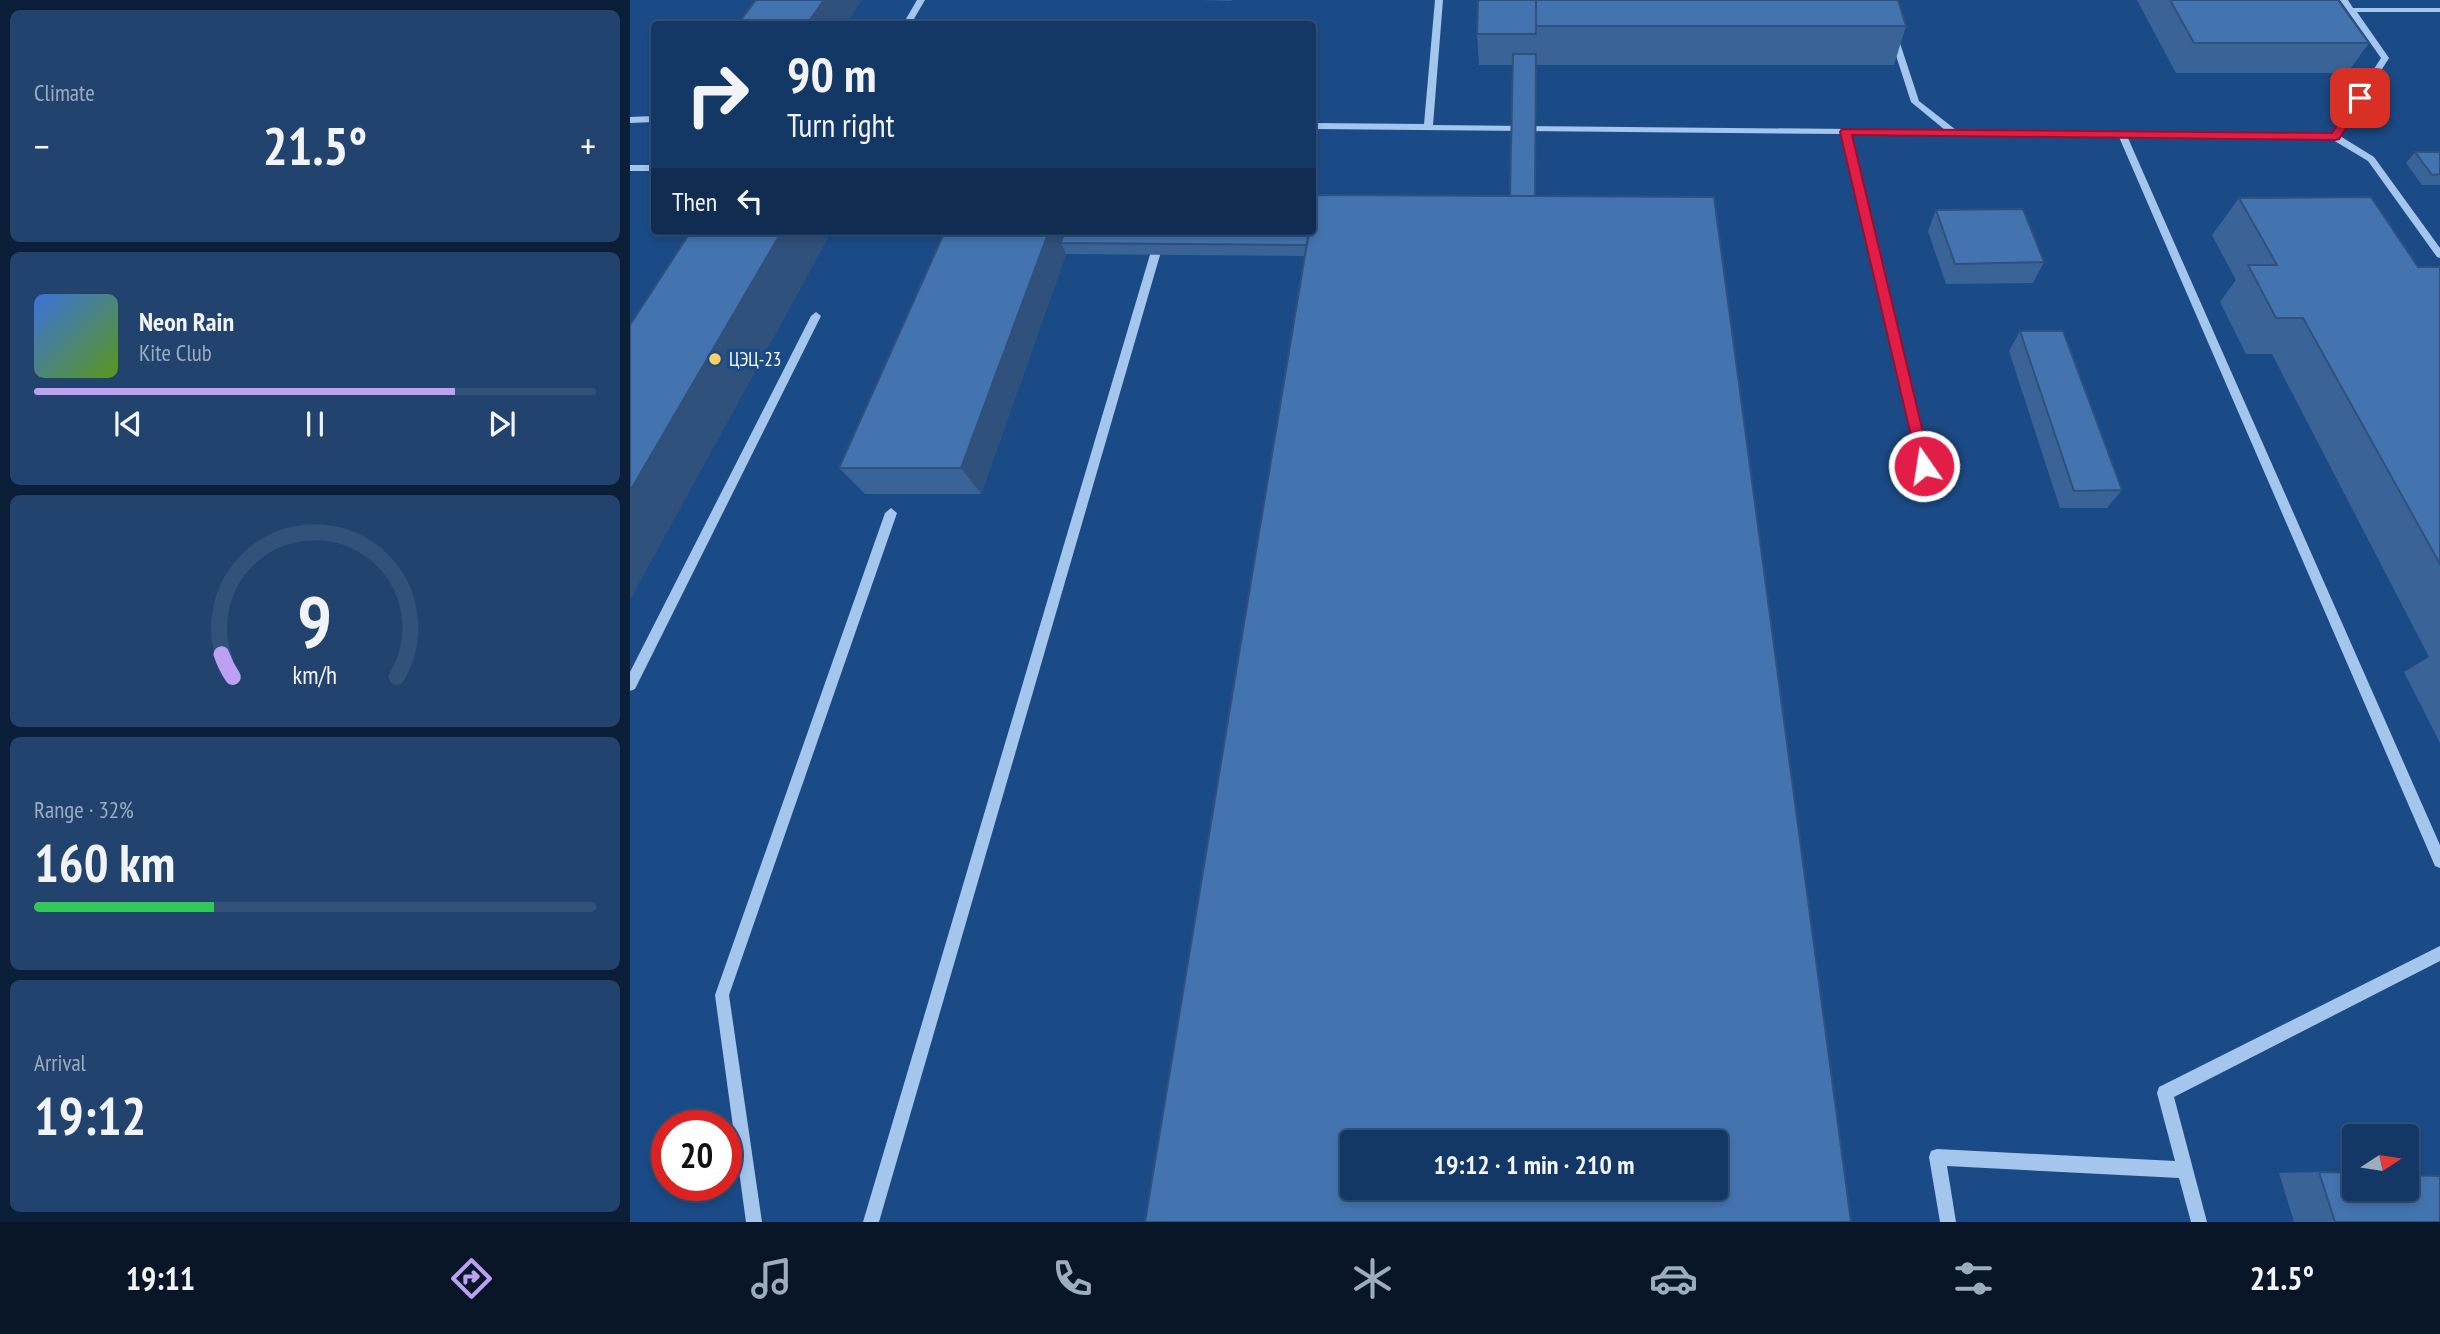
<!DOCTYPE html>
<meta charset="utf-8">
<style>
body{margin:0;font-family:"PT Sans Narrow",sans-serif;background:#21436e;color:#f1f3f6;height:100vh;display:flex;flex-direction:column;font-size:26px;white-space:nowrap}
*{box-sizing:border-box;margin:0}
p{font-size:23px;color:#9dacbf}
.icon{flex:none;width:38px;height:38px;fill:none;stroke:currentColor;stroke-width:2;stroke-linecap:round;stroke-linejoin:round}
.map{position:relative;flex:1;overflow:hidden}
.sheet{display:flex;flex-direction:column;gap:10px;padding:10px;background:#0b1f38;width:630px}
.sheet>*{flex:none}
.banner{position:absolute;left:21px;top:21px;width:665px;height:214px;border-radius:7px;box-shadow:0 4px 10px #0003,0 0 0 2px #335279;background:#143865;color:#f1f3f6;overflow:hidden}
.needle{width:46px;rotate:78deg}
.buttons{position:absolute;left:1712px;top:1124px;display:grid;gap:14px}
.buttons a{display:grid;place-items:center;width:77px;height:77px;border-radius:7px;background:#143865;box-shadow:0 4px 10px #0003,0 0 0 2px #335279;font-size:35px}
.speed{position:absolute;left:21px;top:1110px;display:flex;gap:14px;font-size:35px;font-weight:700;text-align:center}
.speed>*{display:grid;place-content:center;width:91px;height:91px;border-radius:50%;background:#143865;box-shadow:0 4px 10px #0003,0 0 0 2px #335279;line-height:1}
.speed .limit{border:10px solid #d22;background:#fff;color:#111}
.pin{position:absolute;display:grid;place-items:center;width:60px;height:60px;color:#fff;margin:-30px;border-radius:14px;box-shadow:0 4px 10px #0006}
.me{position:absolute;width:77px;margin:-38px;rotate:347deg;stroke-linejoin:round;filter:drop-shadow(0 0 5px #0008)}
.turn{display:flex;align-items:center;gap:24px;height:147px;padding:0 21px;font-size:32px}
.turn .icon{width:91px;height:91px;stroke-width:2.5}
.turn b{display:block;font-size:49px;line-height:60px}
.then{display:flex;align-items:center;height:66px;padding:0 21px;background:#0003;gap:14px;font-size:26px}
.big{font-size:52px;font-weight:800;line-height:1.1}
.sheet .widget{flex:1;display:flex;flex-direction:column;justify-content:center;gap:10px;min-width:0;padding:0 24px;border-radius:10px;background:#21436e}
.sheet .dial{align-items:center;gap:0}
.dial svg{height:182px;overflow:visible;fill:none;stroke:#335279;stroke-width:7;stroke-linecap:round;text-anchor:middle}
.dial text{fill:#f1f3f6;stroke:none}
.song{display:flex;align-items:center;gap:21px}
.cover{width:84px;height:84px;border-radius:10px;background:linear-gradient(135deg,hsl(220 70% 55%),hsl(90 70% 35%))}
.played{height:7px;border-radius:4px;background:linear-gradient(90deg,#bca0f2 75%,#335279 75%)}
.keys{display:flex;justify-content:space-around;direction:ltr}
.heat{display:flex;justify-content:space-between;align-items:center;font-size:38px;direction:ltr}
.charge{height:10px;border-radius:5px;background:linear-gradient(90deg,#34c759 32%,#335279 0)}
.trip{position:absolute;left:710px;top:1130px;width:388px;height:70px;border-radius:7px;background:#143865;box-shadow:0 4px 10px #0003,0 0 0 2px #335279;font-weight:800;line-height:70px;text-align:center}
.tabs{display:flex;height:112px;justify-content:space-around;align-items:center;background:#081628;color:#9dacbf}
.tabs .icon{width:49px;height:49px}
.tabs .active{color:#bca0f2}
.tabs b{font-size:32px;color:#f1f3f6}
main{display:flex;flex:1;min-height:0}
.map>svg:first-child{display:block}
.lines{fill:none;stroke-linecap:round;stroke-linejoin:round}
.minor{fill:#a4c5ec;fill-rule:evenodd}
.wall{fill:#3a6497}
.shaded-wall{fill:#30517b}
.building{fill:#4474b0;stroke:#30517b;stroke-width:2;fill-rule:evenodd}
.route{fill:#e11d48;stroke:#92132f;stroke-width:2}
.poi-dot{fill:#fdd061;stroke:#1b4b87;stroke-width:2.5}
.labels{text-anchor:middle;stroke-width:7;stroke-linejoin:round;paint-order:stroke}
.poi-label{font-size:19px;fill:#fff;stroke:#1b4b87;text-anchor:start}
</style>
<main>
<section class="sheet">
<div class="widget"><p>Climate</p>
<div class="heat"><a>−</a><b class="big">21.5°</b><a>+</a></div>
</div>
<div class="widget">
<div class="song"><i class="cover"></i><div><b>Neon Rain</b><p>Kite Club</p></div></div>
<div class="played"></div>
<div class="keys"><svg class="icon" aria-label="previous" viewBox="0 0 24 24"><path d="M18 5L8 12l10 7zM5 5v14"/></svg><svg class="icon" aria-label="pause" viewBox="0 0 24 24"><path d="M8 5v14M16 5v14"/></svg><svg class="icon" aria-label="next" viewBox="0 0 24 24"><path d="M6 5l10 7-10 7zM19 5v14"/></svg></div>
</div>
<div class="widget dial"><svg viewBox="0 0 100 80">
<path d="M14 69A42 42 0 1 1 86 69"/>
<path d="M14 69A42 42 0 0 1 9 59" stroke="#bca0f2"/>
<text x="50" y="56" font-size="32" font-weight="700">9</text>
<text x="50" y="72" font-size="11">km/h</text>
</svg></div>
<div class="widget"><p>Range · 32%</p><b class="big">160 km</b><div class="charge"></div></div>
<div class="widget"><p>Arrival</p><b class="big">19:12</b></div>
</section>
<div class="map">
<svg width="1810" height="1222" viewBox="0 0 1810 1222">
<rect width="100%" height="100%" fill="#1b4b87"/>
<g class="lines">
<path class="minor" d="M 287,0 L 295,0 L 281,24 L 273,24 Z
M 805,0 L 813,0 L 803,125 L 1315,130 L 1281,102 L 1260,37 L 1264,35 L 1268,37 L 1289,101 L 1326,130 L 1702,134 L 1751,58 L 1710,0 L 1718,0 L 1723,8 L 1810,8 L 1810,12 L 1727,12 L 1759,58 L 1710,136 L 1744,157 L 1810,248 L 1810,258 L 1807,257 L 1738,161 L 1703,140 L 1498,138 L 1810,845 L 1810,868 L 1805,866 L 1489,137 L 1221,135 L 1300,466 L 1294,470 L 1288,466 L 1212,134 L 682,129 L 682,123 L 794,124 Z
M 24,116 L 24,122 L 0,123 L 0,117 Z
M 0,165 L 24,165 L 24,171 L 0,171 Z
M 527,231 L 537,231 L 249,1222 L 233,1222 Z
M 186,312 L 191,316 L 5,689 L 0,691 L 0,672 L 181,316 Z
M 261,508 L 267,513 L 99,995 L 132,1222 L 116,1222 L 85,995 L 255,513 Z
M 1810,946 L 1810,961 L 1544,1097 L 1577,1222 L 1561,1222 L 1549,1178 L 1317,1166 L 1326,1222 L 1310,1222 L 1299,1157 L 1301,1151 L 1307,1149 L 1545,1161 L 1527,1093 L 1529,1087 Z"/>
</g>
<path class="wall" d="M 572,0 L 602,0 L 601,1 Z
M 906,0 L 1276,26 L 1264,65 L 906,65 L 905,196 L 675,256 L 436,254 L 351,494 L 235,494 L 209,468 L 315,231 L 682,231 L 880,196 L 883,65 L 849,65 L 847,34 Z
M 1507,0 L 1708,0 L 1739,43 L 1717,73 L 1546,73 Z
M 1785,152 L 1810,152 L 1810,185 L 1792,185 L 1776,163 Z
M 1609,198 L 1788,267 L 1810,267 L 1810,743 L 1774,672 L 1799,657 L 1642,354 L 1616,354 L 1590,302 L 1606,280 L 1582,235 Z
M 1306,210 L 1414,262 L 1403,283 L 1316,284 L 1298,231 Z
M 1390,331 L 1492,490 L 1477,508 L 1430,508 L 1379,351 Z
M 1689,1172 L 1810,1222 L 1664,1222 L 1649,1173 Z"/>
<path class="shaded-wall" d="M 194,0 L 232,0 L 216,24 L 177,24 Z
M 152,231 L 202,231 L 0,600 L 0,491 Z
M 419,231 L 444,231 L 431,243 L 436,254 L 351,494 L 331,468 Z"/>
<path class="building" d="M 126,0 L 194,0 L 177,24 L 108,24 Z
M 848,0 L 906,0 L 906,34 L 847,34 Z
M 906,0 L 1268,0 L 1276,26 L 906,26 Z
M 1540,0 L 1708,0 L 1739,43 L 1564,43 Z
M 883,54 L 906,54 L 905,196 L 880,196 Z
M 1785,152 L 1810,152 L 1810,174 L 1802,175 Z
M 685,195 L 1084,197 L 1221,1222 L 515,1222 L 679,231 L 682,231 L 682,211 ZM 723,1143 L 1087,1143 L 1087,1188 L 723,1188 Z
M 1741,197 L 1788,267 L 1810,267 L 1810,564 L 1673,318 L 1646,318 L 1618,265 L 1647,265 L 1609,198 Z
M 1393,209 L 1414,262 L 1325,264 L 1306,210 Z
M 61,231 L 152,231 L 0,491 L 0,325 Z
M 315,231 L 419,231 L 331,468 L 209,468 Z
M 435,231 L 679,231 L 677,245 L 431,243 Z
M 1390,331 L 1433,331 L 1492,490 L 1444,491 Z
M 1689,1172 L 1724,1173 L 1724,1188 L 1776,1188 L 1776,1175 L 1810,1176 L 1810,1222 L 1705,1222 Z"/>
<path class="route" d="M 1730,94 L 1736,98 L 1709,139 L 1705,140 L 1222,135 L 1301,466 L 1299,470 L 1289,470 L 1210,132 L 1212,129 L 1702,133 L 1726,95 Z"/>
<circle class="poi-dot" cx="85" cy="359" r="7"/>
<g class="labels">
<g class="poi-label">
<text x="99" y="366">ЦЭЦ-23</text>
</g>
</g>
</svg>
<div class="buttons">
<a><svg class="needle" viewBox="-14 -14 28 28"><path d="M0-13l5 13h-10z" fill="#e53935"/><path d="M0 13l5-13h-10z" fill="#9dacbf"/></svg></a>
</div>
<div class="speed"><div class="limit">20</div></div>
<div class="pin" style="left:1730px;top:98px;background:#d93025"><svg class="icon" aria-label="arrive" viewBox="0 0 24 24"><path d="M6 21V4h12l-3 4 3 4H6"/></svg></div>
<svg class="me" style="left:1294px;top:466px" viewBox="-20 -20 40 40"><circle r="17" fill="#e11d48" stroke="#fff" stroke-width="3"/><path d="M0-11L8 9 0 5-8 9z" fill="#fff"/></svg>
<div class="trip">19:12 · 1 min · 210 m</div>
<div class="banner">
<div class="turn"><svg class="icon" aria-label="right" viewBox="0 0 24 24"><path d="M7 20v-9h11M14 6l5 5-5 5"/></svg><div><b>90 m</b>Turn right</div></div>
<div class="then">Then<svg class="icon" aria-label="left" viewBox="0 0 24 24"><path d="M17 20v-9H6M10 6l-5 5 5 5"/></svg></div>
</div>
</div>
</main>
<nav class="tabs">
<b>19:11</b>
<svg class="icon active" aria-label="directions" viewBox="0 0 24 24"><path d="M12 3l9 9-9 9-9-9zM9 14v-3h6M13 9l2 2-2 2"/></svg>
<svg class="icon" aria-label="music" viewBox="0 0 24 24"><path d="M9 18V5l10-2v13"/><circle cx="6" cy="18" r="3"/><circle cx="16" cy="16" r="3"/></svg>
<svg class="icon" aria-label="phone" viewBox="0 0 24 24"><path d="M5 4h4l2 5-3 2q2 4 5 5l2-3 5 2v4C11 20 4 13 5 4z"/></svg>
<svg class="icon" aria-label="climate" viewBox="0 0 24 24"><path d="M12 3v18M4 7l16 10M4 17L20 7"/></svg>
<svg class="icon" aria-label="car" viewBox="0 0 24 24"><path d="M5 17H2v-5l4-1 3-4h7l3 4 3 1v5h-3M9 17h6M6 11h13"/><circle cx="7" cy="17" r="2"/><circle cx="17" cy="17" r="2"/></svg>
<svg class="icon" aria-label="filters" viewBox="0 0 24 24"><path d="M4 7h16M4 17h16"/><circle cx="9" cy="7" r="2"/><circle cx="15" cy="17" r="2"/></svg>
<b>21.5°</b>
</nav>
